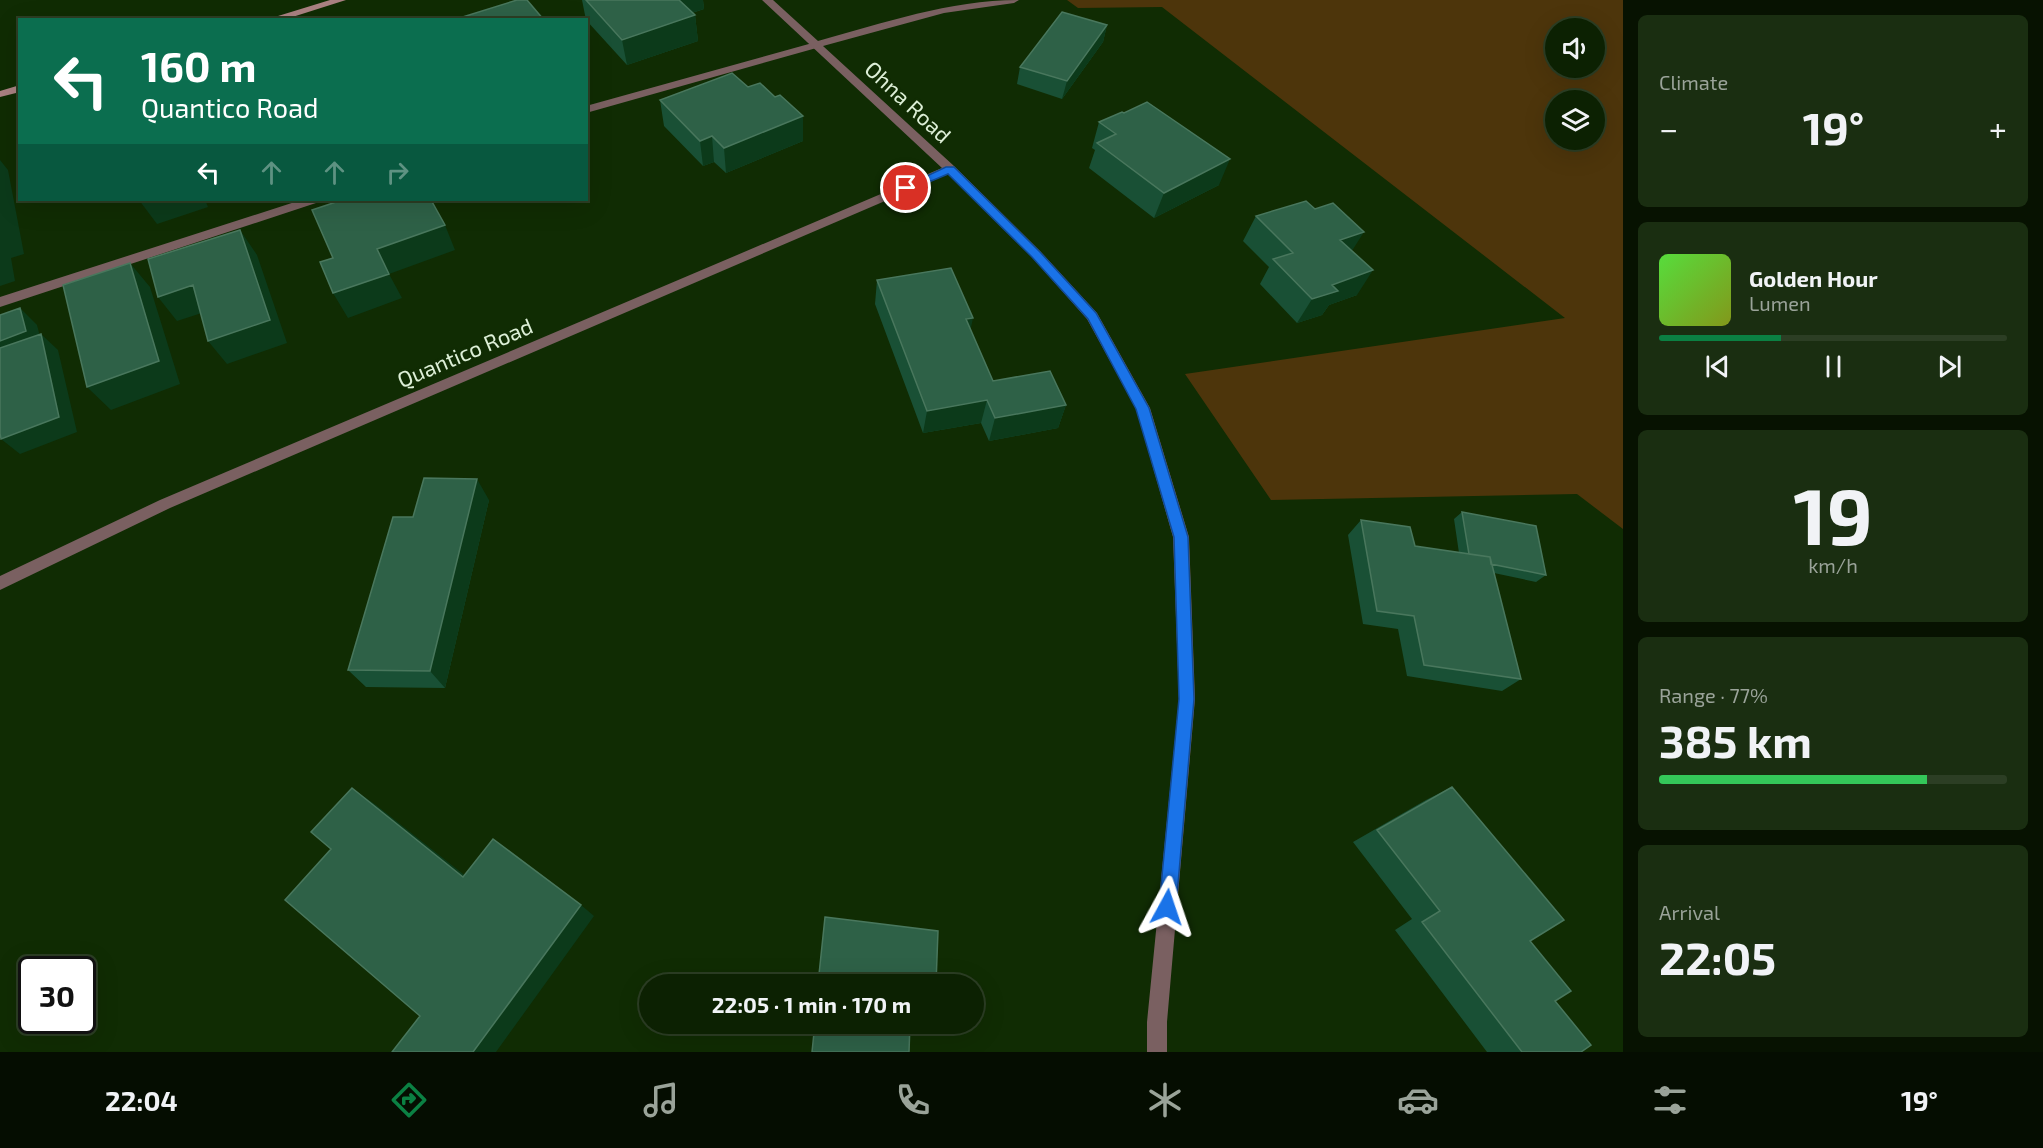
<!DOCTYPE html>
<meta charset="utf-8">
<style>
body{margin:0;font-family:"Exo 2",sans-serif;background:#1a2e11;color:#f1f3f6;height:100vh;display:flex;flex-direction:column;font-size:22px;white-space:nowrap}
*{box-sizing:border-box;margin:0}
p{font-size:20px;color:#9aa399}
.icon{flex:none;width:33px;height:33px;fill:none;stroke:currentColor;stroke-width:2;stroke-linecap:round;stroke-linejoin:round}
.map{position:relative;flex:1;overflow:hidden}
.details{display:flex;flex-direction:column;gap:15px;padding:15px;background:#071201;width:420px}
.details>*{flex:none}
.guide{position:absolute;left:18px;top:18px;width:570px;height:183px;border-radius:0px;box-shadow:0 6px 24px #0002,0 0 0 2px #2c3e24;background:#0b6e4f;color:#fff;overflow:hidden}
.buttons{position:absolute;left:1545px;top:18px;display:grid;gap:12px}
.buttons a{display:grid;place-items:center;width:60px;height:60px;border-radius:50%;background:#0c2102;box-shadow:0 6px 24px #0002,0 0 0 2px #2c3e24;font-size:30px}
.speed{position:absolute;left:18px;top:956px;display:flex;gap:12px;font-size:30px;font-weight:700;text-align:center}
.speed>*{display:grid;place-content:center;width:78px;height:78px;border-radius:50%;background:#0c2102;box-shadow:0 6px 24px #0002,0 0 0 2px #2c3e24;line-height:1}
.speed .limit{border:3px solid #111;border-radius:9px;background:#fff;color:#111}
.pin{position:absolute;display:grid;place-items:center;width:51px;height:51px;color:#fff;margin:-26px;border:3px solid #fff;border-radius:50%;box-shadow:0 2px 6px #0007}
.me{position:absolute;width:66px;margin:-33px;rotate:5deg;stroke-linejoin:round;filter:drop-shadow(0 0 4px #0008)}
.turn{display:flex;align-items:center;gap:21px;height:126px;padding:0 24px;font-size:27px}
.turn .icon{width:78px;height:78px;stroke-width:2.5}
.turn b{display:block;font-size:42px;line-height:51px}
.lanes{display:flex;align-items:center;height:57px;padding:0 24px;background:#0003;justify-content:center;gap:30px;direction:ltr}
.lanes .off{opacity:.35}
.big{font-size:45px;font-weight:700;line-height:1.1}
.details .card{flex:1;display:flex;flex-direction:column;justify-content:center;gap:9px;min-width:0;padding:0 21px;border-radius:9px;background:#1a2e11}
.details .dial{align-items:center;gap:0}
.dial b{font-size:78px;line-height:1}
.song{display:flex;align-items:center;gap:18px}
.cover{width:72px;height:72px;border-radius:9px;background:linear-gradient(135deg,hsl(110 70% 55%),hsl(70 70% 35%))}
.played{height:6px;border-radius:3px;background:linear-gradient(90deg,#0b8043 35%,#2c3e24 35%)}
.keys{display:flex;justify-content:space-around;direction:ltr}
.heat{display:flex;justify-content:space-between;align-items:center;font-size:33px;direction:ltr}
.charge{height:9px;border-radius:4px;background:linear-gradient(90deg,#34c759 77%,#2c3e24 0)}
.trip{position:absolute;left:639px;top:974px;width:345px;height:60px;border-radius:30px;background:#0c2102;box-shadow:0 6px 24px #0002,0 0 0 2px #2c3e24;font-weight:700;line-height:60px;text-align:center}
.tab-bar{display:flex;height:96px;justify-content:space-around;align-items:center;background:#050d01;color:#9aa399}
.tab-bar .icon{width:42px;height:42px}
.tab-bar .current{color:#0b8043}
.tab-bar b{font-size:27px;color:#f1f3f6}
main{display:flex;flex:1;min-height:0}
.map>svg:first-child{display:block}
.green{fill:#4d350b;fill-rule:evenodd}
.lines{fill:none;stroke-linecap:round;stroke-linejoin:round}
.lane{fill:#7a6061;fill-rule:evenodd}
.street{fill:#7a6061;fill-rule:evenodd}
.secondary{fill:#aa8182;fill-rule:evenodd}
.wall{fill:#195035}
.shaded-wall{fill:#0c3a1a}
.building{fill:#2e6147;stroke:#49775d;stroke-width:1.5}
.route{fill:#1a73e8;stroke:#114b97;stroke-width:1.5}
.labels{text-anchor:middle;stroke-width:5;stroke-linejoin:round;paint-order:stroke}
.street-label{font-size:22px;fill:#ddefd7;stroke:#102c03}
</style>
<main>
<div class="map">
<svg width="1623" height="1052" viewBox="0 0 1623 1052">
<rect width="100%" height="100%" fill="#102c03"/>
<path class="green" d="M 1067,0 L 1623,0 L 1623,529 L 1577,494 L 1271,500 L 1185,374 L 1565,318 L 1162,7 L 1078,8 ZM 1556,28 L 1594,28 L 1594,68 L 1556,68 ZM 1556,100 L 1594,100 L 1594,140 L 1556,140 Z"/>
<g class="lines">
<path class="lane" d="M 816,42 L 821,45 L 820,47 L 586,113 L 586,106 Z
M 301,200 L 318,200 L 316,203 L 0,307 L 0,297 Z"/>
<path class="street" d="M 762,0 L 773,0 L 818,41 C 884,23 950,0 1019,0 L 1014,3 L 944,13 L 823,46 L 954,166 L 1040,251 L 1097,313 L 1150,408 L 1189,537 L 1195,699 L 1167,1022 L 1167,1052 L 1147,1052 L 1147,1022 L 1179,699 L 1173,537 L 1136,408 L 1087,319 L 1032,257 L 948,174 L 170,508 L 0,590 L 0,576 L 160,500 L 942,168 Z"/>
<path class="secondary" d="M 330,0 L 346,0 L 283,20 L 265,20 Z
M 20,85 L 20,92 L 0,97 L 0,91 Z"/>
</g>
<path class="wall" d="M 582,0 L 703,0 L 704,9 L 692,13 L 695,15 L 698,41 L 627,65 L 586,20 Z
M 1107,25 L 1103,42 L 1062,99 L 1017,84 L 1020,67 Z
M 748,87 L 775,97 L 803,116 L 803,141 L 726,173 L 714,162 L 703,166 L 664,126 L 660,100 Z
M 1099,122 L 1219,185 L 1154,218 L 1089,168 L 1095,150 L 1092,148 Z
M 1256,216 L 1352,250 L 1357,295 L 1329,305 L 1322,315 L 1297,323 L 1260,284 L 1269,267 L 1243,241 Z
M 877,280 L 970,329 L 993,381 L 1066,405 L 1058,428 L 989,441 L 981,423 L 923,433 L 875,304 Z
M 489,500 L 445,688 L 366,687 L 348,670 L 413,517 Z
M 1462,512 L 1546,575 L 1536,582 L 1494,573 L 1521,679 L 1502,691 L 1407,676 L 1398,629 L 1363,624 L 1348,535 L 1361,520 L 1415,546 L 1459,553 L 1454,519 Z
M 1452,787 L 1530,941 L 1555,1001 L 1581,1052 L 1487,1052 L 1395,930 L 1412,919 L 1353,842 L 1426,800 Z
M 815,1023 L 935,1023 L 935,1026 L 929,1029 L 910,1027 Z"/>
<path class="shaded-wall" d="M 673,0 L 703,0 L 704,9 L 675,18 Z
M 695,15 L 698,41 L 627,65 L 622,40 Z
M 1107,25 L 1103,42 L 1062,99 L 1067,81 Z
M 803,116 L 803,141 L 726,173 L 724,148 Z
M 712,136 L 714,162 L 703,166 L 700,141 Z
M 1230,159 L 1219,185 L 1154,218 L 1164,193 Z
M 0,160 L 8,170 L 24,254 L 11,258 L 15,281 L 0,286 Z
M 139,200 L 205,200 L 208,207 L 157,224 Z
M 445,225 L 455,250 L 389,274 L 402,298 L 348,318 L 333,293 L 377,249 Z
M 240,230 L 257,255 L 287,343 L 227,364 L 208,341 Z
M 1364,232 L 1348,257 L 1340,240 Z
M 130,263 L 150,287 L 180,384 L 111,410 L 87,387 Z
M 1373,270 L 1357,295 L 1329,305 L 1322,315 L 1297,323 L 1312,299 L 1332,285 Z
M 193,285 L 211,310 L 177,321 L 158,297 Z
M 20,308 L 37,325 L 43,348 L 0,364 L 0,341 Z
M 973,318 L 968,342 L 966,319 Z
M 41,334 L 58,350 L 77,432 L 20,454 L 1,439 Z
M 987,400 L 981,423 L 923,433 L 927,411 Z
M 1066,405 L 1058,428 L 989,441 L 995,418 Z
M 477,479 L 489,500 L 445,688 L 430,671 Z
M 352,788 L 376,805 L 482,889 L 463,877 Z
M 581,905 L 594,916 L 496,1052 L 473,1052 Z"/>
<path class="building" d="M 517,0 L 527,0 L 544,20 L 453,20 Z
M 586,0 L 679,0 L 695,15 L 622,40 Z
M 1062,12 L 1107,25 L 1067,81 L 1020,67 Z
M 732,73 L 748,87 L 760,83 L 775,97 L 780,95 L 803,116 L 724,148 L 712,136 L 700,141 L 660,100 Z
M 1147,102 L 1230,159 L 1164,193 L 1097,143 L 1116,134 L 1099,122 L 1122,112 L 1124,113 Z
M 342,200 L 431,200 L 445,225 L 377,249 L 389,274 L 333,293 L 320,262 L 333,258 L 312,210 Z
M 1306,201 L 1315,209 L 1333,203 L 1364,232 L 1340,240 L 1373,270 L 1332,285 L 1338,291 L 1312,299 L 1273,259 L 1293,253 L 1256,216 Z
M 240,230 L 270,320 L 208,341 L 193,285 L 158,297 L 148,259 Z
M 130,263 L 159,361 L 87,387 L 63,285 Z
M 951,268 L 973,318 L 966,319 L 993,381 L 1050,371 L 1066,405 L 995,418 L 987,400 L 927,411 L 877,280 Z
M 20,308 L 26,331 L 0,341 L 0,315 Z
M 41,334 L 59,417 L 1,439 L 0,433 L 0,348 Z
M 424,478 L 477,479 L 430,671 L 348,670 L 393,517 L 413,517 Z
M 1462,512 L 1536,526 L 1546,575 L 1491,564 L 1490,557 L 1469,554 Z
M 1361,520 L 1410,527 L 1415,546 L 1490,557 L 1521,679 L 1424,665 L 1414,616 L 1377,611 Z
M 1452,787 L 1564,920 L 1530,941 L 1571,991 L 1555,1001 L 1591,1045 L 1581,1052 L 1522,1052 L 1422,922 L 1440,911 L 1377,830 Z
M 352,788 L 463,877 L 493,839 L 581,905 L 473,1052 L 392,1052 L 420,1016 L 285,900 L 331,849 L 311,832 Z
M 825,917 L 938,931 L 936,984 L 818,984 Z
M 815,1023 L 935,1023 L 935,1026 L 910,1023 L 909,1052 L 812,1052 Z"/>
<path class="route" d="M 946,167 L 954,167 L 1040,252 L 1096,313 L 1149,408 L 1188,537 L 1194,699 L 1176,907 L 1174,913 L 1167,915 L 1161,913 L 1159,907 L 1179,699 L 1174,537 L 1136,409 L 1088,319 L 1032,257 L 948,174 L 910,190 L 901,188 Z"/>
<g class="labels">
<g class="street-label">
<text transform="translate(908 102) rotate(43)" y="8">Ohna Road</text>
<text transform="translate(465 353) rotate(-23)" y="8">Quantico Road</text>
</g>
</g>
</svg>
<div class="buttons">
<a><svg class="icon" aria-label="sound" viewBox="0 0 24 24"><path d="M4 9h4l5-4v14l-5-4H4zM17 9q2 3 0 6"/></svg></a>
<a><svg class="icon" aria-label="layers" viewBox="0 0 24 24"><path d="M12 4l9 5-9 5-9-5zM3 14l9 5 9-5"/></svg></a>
</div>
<div class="speed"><div class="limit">30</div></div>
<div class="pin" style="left:906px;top:188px;background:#d93025"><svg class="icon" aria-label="arrive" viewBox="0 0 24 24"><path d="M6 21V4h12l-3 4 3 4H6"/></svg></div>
<svg class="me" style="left:1167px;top:907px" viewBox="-20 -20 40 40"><path d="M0-17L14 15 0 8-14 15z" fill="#1a73e8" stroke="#fff" stroke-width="4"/></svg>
<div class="trip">22:05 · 1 min · 170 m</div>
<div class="guide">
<div class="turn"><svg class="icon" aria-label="left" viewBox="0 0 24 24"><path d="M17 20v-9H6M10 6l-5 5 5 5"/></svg><div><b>160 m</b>Quantico Road</div></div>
<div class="lanes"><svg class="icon" aria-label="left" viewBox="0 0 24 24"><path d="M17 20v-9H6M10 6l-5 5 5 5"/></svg><svg class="icon off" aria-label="ahead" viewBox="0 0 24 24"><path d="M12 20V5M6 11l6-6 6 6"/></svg><svg class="icon off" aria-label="ahead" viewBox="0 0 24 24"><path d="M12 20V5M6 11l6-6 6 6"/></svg><svg class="icon off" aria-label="right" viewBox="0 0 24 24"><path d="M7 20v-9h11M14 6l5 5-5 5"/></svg></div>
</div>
</div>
<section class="details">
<div class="card"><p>Climate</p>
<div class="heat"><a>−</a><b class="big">19°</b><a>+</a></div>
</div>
<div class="card">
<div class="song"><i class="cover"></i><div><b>Golden Hour</b><p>Lumen</p></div></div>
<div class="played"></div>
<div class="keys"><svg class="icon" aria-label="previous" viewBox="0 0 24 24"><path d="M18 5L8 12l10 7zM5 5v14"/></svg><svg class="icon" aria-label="pause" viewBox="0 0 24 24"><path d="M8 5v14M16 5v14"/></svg><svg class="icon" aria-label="next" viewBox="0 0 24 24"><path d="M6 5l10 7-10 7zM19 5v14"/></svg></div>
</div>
<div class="card dial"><b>19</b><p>km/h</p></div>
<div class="card"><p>Range · 77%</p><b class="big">385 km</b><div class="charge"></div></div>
<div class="card"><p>Arrival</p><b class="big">22:05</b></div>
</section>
</main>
<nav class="tab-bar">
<b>22:04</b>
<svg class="icon current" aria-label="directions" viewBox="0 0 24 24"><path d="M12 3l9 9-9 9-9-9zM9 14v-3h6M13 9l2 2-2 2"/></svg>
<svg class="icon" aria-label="music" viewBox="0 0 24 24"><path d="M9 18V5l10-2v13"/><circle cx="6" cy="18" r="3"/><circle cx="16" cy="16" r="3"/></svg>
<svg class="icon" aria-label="phone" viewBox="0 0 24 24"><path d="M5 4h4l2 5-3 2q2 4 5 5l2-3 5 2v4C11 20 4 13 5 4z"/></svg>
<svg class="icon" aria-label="climate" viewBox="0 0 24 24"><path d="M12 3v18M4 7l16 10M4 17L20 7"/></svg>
<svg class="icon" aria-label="car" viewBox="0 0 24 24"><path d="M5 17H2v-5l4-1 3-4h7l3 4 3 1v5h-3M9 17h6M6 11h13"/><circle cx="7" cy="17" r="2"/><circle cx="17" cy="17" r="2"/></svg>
<svg class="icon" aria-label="filters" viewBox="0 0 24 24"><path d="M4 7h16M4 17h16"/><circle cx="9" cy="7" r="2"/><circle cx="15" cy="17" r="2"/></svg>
<b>19°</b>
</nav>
